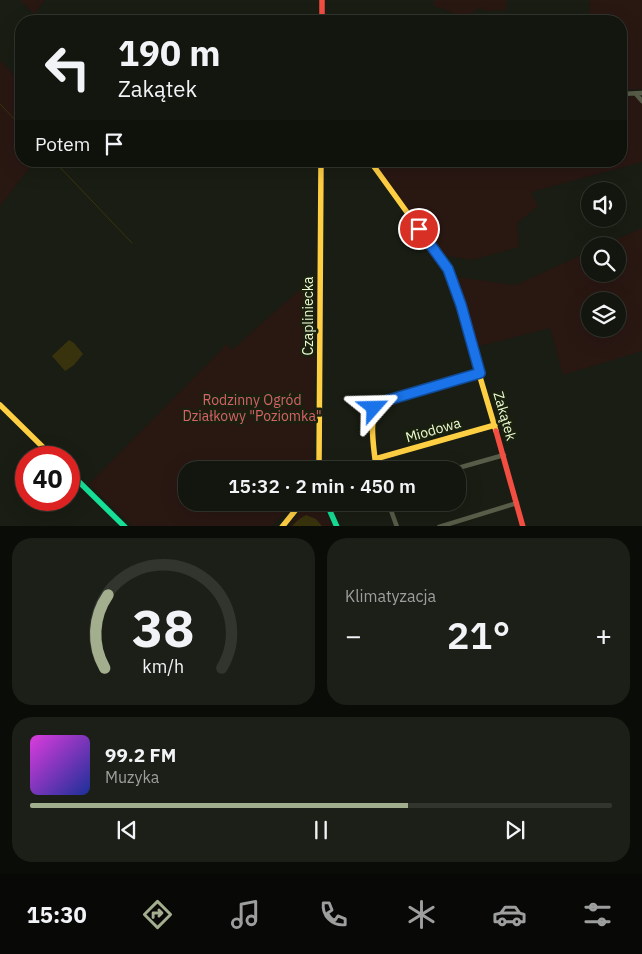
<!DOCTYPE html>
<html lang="pl">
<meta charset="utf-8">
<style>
body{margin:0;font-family:"IBM Plex Sans",sans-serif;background:#1c1f17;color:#f1f3f6;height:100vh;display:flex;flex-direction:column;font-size:19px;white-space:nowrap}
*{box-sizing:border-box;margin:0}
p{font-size:16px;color:#9d9f9e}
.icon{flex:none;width:28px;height:28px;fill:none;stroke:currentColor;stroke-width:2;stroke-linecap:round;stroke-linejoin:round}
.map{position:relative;height:526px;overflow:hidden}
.side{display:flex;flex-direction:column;gap:12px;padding:12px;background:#0a0c08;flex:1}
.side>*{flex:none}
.top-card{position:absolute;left:15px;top:15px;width:612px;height:152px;border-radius:20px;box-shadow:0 5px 20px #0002,0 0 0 1px #32352e;background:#13160e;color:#f1f3f6;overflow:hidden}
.fabs{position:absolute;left:581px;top:182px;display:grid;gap:10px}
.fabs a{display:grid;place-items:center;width:45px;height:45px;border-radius:50%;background:#13160e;box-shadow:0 5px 20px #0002,0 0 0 1px #32352e;font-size:25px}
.speed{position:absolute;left:15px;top:446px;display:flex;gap:10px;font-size:25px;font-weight:700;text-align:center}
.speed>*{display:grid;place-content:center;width:65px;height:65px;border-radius:50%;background:#13160e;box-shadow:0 5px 20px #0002,0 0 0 1px #32352e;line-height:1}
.speed .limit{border:8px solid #d22;background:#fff;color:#111}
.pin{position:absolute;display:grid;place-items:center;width:42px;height:42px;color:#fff;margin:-21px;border:2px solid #fff;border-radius:50%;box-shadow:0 1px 5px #0007}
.me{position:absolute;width:55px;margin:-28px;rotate:65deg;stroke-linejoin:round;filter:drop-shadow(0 0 4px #0008)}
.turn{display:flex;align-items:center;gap:18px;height:105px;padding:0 20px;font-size:22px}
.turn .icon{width:65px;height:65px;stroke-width:2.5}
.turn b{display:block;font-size:35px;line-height:42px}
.then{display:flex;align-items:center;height:48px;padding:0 20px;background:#0003;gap:10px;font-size:19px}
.big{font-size:38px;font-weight:600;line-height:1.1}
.side .card{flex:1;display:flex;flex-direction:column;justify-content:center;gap:8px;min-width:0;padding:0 18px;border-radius:20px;background:#1c1f17}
.side .dial{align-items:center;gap:0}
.dial svg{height:130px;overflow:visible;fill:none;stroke:#32352e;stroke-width:7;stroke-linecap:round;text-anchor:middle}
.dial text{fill:#f1f3f6;stroke:none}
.song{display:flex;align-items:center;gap:15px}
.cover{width:60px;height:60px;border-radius:8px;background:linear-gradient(135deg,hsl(300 70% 55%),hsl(230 70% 35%))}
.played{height:5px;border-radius:2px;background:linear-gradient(90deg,#a3ae8e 65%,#32352e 65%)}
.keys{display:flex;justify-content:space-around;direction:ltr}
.heat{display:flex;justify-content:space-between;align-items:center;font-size:28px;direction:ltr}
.side .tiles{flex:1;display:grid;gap:12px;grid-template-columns:1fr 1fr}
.card:last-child{grid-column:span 2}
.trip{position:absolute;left:178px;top:461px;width:288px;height:50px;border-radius:20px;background:#13160e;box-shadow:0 5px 20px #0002,0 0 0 1px #32352e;font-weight:600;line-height:50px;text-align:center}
.dock{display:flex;height:80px;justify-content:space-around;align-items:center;background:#080906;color:#9d9f9e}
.dock .icon{width:35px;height:35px}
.dock .current{color:#a3ae8e}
.dock b{font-size:22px;color:#f1f3f6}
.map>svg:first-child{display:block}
.green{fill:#291712;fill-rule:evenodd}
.water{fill:#39330d}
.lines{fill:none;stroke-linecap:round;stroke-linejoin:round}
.stream{stroke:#39330d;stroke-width:1}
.street{stroke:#585d49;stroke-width:4.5}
.fast{stroke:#16e098;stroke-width:5.5}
.slow{stroke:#ffcf43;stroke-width:5.5}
.jam{stroke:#f24e42;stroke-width:5.5}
.route-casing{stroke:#114b97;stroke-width:12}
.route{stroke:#1a73e8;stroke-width:9}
.labels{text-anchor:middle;stroke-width:5;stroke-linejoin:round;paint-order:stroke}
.street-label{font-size:14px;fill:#eefcd1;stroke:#1a210f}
.park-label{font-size:14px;fill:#d86267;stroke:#1a210f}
</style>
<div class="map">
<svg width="642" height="527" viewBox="0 0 642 527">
<rect width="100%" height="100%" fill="#191d13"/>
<path class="green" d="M 20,0 L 45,0 L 34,14 Z
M 434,0 L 506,0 L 506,10 L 482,11 L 481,7 C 459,23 456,12 434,6 Z
M 590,0 L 642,0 L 642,89 L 621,90 L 621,21 L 589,21 Z
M 0,60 L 21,82 L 21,161 L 35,161 L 0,206 Z
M 635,96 L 642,104 L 642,162 L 531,192 L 538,206 L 517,223 L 519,247 L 472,260 L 442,255 L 372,161 L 621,161 L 621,97 Z
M 642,228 L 642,351 L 563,375 L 550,328 L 475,347 L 456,277 L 516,285 L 590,251 L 590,274 L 618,274 L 618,246 L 601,246 ZM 590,301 L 618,301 L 618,329 L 590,329 Z
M 317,274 L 313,470 L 186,470 L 186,502 L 294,503 L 272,526 L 132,526 L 89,484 L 227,344 L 232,350 Z
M 307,502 L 322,503 L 332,526 L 288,527 Z"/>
<path class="water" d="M 69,340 L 74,343 L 83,354 L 74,365 L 65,371 L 52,356 Z
M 306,515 L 316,519 L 322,526 L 292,526 L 298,520 Z"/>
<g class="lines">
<path class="stream" d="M 0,104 L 21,126
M 54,161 L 132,243"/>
<path class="street" d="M 621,94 L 642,93
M 636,94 L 642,101
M 375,459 L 375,470
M 451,470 L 504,455
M 388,502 L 397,527
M 439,527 L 517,503"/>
<path class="fast" d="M 69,472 L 125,527
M 326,502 L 337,527"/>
<path class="slow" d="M 370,161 L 448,269 L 496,431
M 480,373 L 379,403 C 369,419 373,441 375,459 L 495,425
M 0,405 L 54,458
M 319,470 L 321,161
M 282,527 L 302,502"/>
<path class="jam" d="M 322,0 L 322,21
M 496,431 L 523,527"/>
</g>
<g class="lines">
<defs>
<path id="route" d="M 374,408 L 378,403 L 480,373 L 461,305 L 448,269 L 419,229"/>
</defs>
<use href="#route" class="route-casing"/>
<use href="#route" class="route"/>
</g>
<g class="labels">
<g class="street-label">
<text transform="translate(308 316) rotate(-90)" y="5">Czapliniecka</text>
<text transform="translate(505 416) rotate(74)" y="5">Zakątek</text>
<text transform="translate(433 430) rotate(-16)" y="5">Miodowa</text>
</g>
<g class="park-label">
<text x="252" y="405">Rodzinny Ogród<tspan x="252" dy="16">Działkowy "Poziomka"</tspan></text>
</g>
</g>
</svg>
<div class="fabs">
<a><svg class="icon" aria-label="sound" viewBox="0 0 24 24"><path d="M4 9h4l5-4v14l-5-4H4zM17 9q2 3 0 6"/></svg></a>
<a><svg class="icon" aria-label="search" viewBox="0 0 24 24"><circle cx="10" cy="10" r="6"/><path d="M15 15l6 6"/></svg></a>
<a><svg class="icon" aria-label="layers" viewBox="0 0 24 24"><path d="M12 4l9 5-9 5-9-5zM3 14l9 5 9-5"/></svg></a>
</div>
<div class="speed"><div class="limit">40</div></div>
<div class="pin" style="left:419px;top:229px;background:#d93025"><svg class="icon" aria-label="arrive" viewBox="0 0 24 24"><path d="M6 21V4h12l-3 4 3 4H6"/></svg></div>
<svg class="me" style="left:374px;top:408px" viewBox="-20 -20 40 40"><path d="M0-17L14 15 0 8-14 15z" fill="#1a73e8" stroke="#fff" stroke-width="4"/></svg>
<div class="trip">15:32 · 2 min · 450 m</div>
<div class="top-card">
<div class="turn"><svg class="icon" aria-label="left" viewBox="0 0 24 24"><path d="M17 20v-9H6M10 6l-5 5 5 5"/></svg><div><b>190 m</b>Zakątek</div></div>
<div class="then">Potem<svg class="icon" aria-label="arrive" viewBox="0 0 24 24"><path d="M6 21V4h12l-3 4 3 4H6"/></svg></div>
</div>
</div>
<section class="side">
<div class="tiles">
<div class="card dial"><svg viewBox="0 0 100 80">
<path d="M14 69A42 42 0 1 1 86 69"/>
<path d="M14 69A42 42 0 0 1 16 24" stroke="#a3ae8e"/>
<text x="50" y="56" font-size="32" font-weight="700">38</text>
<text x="50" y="72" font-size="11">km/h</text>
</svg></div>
<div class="card"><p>Klimatyzacja</p>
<div class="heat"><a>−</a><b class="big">21°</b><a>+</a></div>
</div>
<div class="card">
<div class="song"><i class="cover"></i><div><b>99.2 FM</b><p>Muzyka</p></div></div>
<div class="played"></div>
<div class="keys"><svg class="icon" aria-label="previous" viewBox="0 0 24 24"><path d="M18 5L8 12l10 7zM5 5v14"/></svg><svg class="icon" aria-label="pause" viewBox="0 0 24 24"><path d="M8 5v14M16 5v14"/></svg><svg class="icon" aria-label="next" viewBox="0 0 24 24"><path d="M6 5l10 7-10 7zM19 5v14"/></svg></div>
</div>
</div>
</section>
<nav class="dock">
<b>15:30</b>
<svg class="icon current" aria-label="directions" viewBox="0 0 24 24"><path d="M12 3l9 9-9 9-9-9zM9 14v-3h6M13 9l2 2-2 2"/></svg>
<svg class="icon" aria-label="music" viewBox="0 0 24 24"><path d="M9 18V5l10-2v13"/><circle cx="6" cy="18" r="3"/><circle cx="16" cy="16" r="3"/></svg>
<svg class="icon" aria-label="phone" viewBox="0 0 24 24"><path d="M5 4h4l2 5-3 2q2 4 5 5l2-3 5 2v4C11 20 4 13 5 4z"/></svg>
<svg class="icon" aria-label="climate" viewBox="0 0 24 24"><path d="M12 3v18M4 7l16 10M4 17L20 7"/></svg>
<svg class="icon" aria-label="car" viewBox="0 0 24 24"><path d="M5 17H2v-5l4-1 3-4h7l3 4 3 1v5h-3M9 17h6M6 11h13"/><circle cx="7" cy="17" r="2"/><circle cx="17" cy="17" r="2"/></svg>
<svg class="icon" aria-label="filters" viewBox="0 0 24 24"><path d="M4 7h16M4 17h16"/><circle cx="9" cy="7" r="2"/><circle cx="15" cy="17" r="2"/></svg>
</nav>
